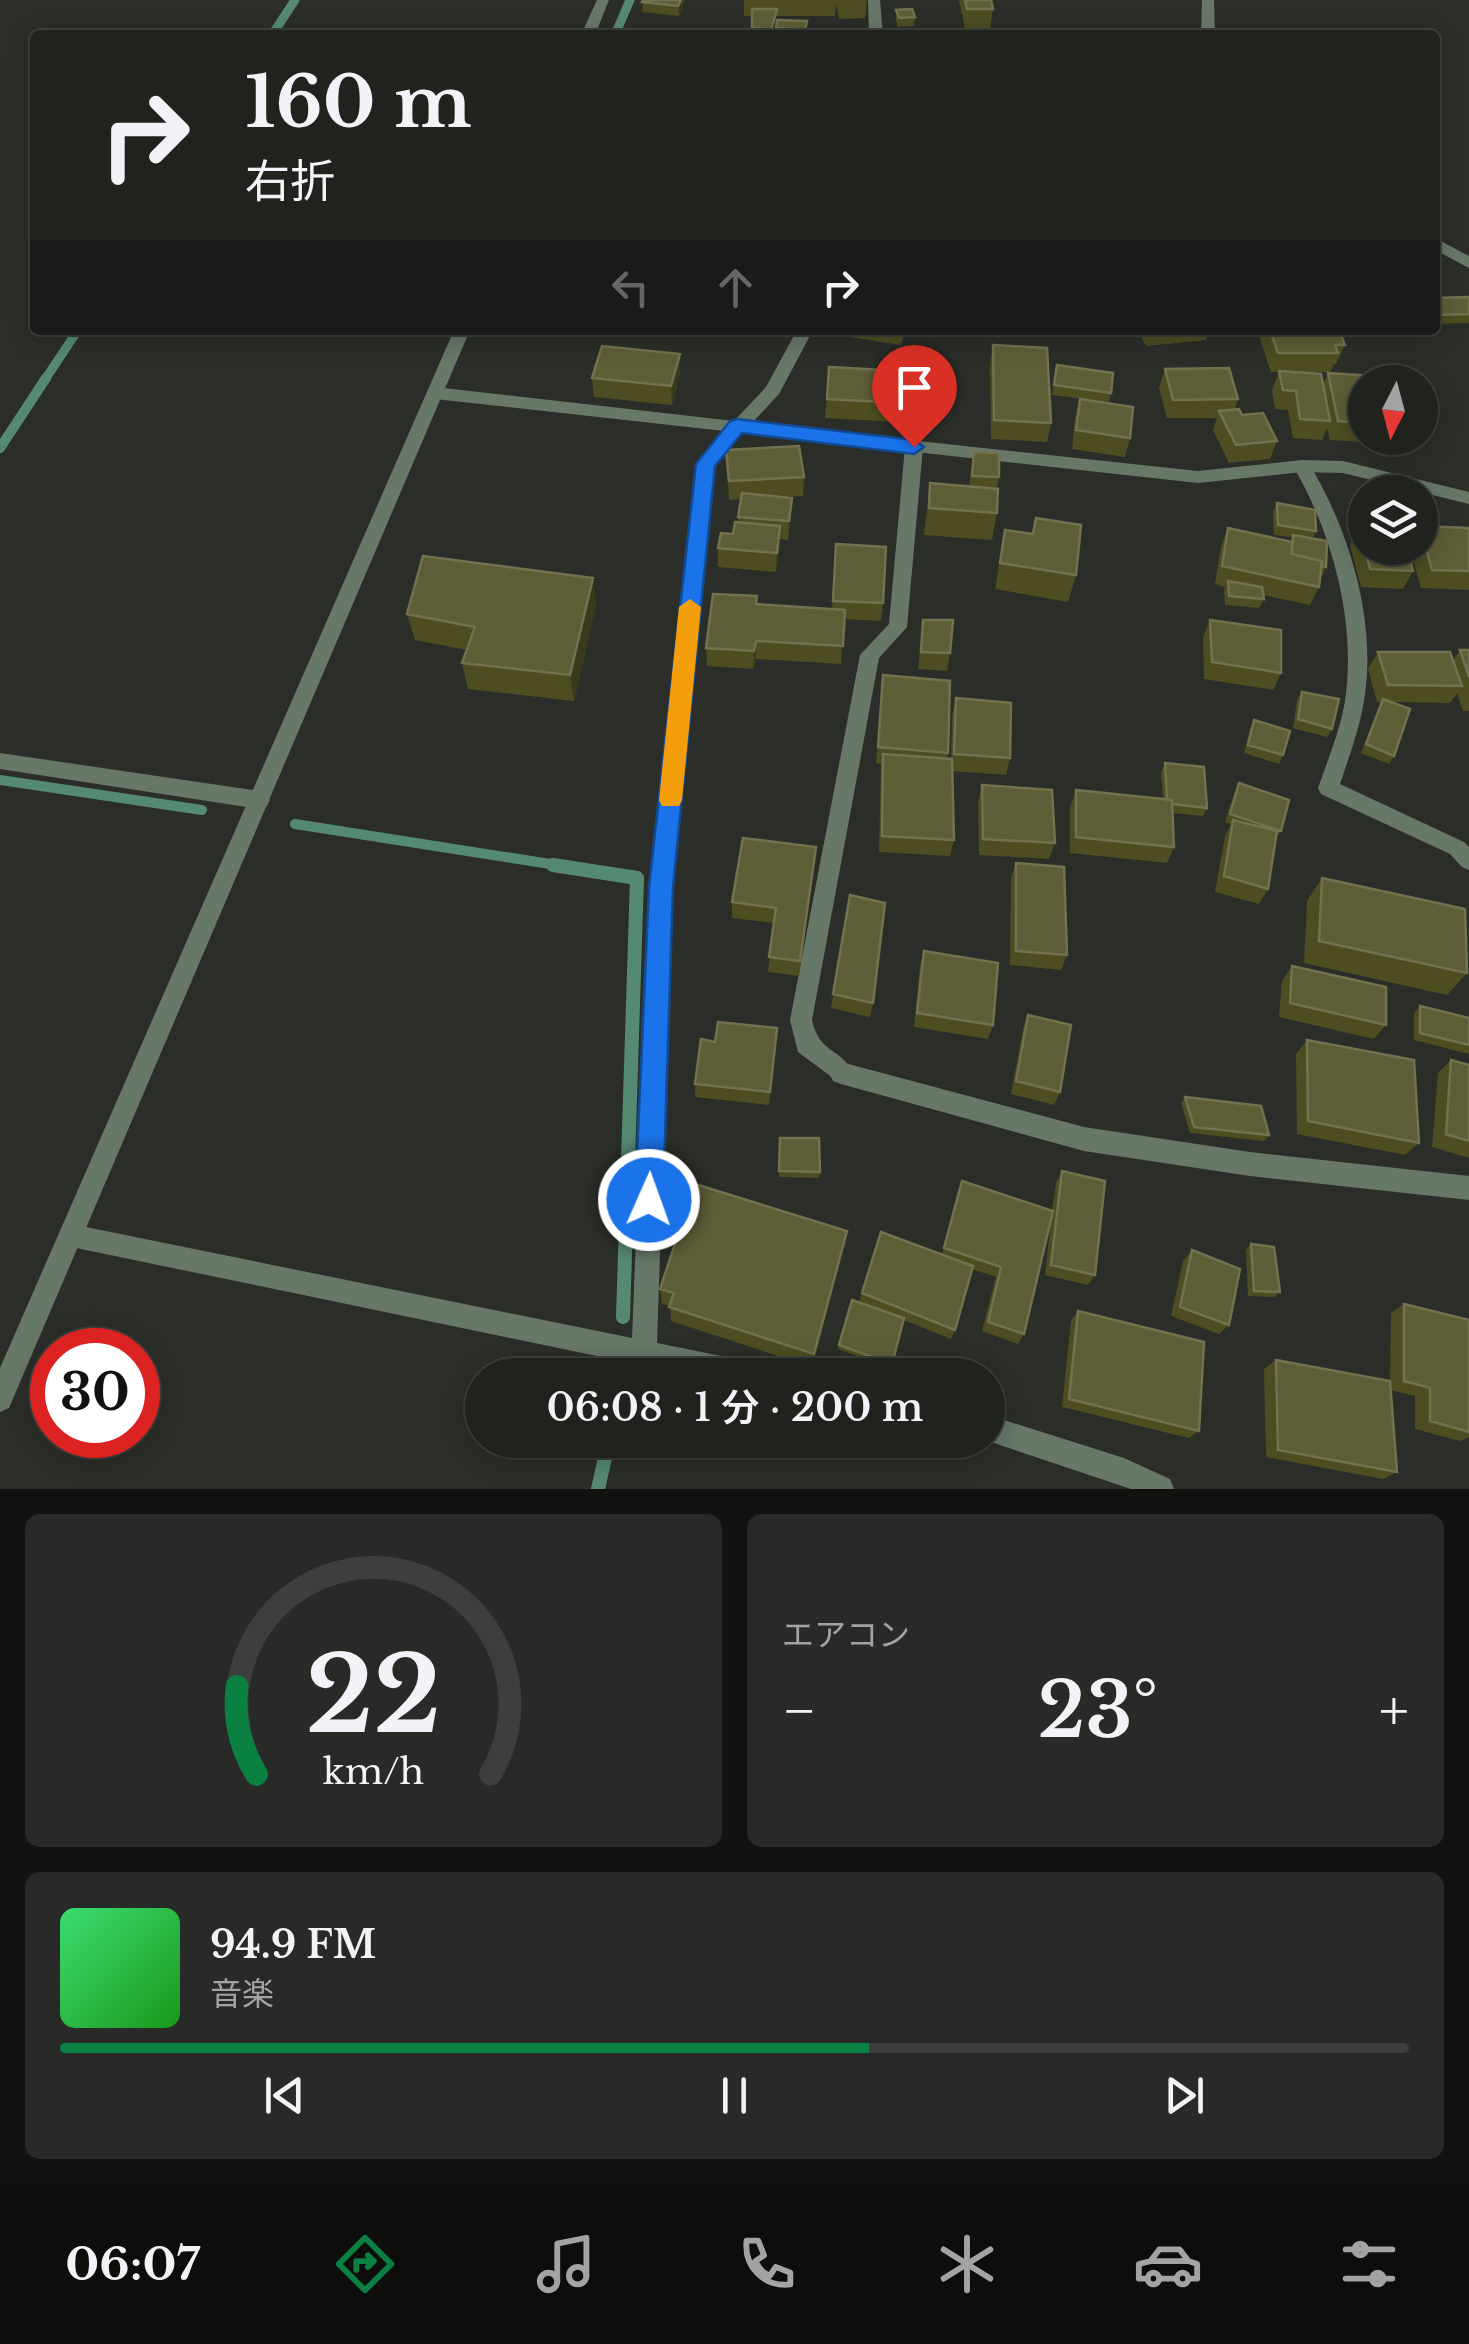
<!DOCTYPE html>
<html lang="ja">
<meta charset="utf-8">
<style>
body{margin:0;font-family:"Libre Baskerville","Noto Sans JP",serif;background:#282a27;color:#f1f3f6;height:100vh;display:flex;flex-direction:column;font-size:38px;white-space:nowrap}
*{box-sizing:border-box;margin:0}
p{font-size:32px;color:#a2a4a4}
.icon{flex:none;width:55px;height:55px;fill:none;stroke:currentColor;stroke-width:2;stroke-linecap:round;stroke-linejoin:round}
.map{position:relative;height:1489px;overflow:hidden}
.details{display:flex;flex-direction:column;gap:25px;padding:25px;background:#121310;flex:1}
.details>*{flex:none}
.guide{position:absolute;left:30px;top:30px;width:1410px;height:305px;border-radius:10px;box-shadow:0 5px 25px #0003,0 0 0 2px #3d3f3c;background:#20221e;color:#f1f3f6;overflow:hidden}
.needle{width:65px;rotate:186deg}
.tools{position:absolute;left:1348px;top:365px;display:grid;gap:20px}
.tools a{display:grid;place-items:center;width:90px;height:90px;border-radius:50%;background:#20221e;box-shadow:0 5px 25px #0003,0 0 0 2px #3d3f3c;font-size:50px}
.speed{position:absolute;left:30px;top:1328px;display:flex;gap:20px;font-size:50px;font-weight:700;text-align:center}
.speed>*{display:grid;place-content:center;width:130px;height:130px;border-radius:50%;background:#20221e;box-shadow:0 5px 25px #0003,0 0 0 2px #3d3f3c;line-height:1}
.speed .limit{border:15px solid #d22;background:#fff;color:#111}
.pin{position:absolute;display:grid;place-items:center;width:85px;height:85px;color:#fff;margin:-102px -42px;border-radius:50% 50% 50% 0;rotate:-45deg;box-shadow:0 0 10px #0007}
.pin .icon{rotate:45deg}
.me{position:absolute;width:110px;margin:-55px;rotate:2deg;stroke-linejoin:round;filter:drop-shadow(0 0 8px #0008)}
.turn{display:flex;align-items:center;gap:35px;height:210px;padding:0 50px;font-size:45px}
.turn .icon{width:130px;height:130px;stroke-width:2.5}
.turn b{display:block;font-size:70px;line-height:85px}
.lanes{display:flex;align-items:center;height:95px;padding:0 50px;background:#0003;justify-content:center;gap:50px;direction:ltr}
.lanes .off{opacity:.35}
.big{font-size:75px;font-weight:600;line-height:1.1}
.details .tile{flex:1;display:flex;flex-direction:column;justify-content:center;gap:15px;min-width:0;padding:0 35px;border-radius:15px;background:#282a27}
.details .dial{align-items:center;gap:0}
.dial svg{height:260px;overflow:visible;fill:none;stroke:#3d3f3c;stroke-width:7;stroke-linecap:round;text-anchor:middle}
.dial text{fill:#f1f3f6;stroke:none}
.song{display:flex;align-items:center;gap:30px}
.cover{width:120px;height:120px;border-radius:15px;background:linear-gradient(135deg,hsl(140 70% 55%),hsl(120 70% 35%))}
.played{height:10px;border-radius:5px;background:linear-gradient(90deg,#0b8043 60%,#3d3f3c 60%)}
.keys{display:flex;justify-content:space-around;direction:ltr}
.heat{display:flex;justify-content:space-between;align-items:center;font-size:55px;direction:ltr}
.details .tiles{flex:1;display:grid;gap:25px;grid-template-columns:1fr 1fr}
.tile:last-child{grid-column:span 2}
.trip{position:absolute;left:465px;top:1358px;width:540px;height:100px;border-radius:50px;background:#20221e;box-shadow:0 5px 25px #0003,0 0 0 2px #3d3f3c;font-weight:600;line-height:100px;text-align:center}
.tab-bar{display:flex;height:160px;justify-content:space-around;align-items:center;background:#0d0e0c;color:#a2a4a4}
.tab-bar .icon{width:70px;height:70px}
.tab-bar .on{color:#0b8043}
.tab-bar b{font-size:45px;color:#f1f3f6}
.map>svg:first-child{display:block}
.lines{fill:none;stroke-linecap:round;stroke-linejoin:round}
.stream-far2{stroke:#568972;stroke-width:9}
.stream-far1{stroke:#568972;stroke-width:10}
.stream{stroke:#568972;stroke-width:14}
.service{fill:#677768;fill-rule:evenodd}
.minor{fill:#677768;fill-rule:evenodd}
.tertiary{fill:#677768;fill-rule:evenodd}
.wall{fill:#4d4d21}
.shaded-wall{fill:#393a1b}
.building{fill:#5d5d36;stroke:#727250;stroke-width:2.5}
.route{fill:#1a73e8;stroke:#114b97;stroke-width:2.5}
.slow{fill:#f59e0b}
</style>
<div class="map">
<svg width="1469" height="1489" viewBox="0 0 1469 1489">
<rect width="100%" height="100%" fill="#2b2e28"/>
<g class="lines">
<path class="stream-far2" d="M 272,35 L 295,0
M 615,35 L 630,0
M 44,381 L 78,330"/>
<path class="stream-far1" d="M 0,448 L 46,378
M 0,780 L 202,810
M 295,824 L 569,867"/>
<path class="stream" d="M 553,865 L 637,878 L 623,1317
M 598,1489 L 609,1440"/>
<path class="service" d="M 1202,0 L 1214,0 L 1215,35 L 1201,35 Z
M 914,441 L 923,447 L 907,627 L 879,658 L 812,1020 C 820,1055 841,1047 853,1073 L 849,1081 L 841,1084 L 798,1052 L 790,1020 L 860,655 L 889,624 L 905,447 Z
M 1302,460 L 1308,462 C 1348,527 1376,617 1365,694 C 1361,725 1350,754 1340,784 L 1464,842 L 1469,847 L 1469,870 L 1462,867 L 1450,854 L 1321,794 L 1318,788 C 1330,754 1345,719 1347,683 C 1353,610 1330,529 1293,466 Z"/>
<path class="minor" d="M 868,0 L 880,0 L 883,35 L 869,35 Z
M 1435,238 L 1469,256 L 1469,268 L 1435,250 Z
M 797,330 L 813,330 L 779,394 L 752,423 L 1198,471 L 1302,460 L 1343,461 L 1469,492 L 1469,504 L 1343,473 L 1302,472 L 1198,483 L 742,433 L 720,457 L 712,477 L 672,887 L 657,1343 L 751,1362 L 760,1366 L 764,1375 L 688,1375 L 62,1245 L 59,1236 L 62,1227 L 71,1224 L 632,1338 L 650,887 L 694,477 L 707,450 L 724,431 L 435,399 L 427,393 L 435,387 L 734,421 L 766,387 Z
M 0,753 L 260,791 L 267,794 L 270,800 L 267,806 L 260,809 L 0,769 Z
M 841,1062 L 1084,1127 L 1250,1152 L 1469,1176 L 1469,1200 L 1250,1176 L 1084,1151 L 841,1084 L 833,1081 L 829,1073 L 833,1065 Z
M 988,1415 L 1124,1458 L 1170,1479 L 1174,1489 L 1131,1489 L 988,1441 L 985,1440 L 988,1440 Z"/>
<path class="tertiary" d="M 597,0 L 609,0 L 595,35 L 581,35 Z
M 454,330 L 470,330 L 9,1408 L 0,1412 L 0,1368 Z"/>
</g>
<path class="wall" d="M 643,0 L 685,0 L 679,16 L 642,12 Z
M 744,0 L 867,0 L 865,18 L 839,19 L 836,3 L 835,16 L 776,16 L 772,35 L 751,35 L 752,16 L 744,16 Z
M 959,0 L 991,0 L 993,9 L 990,28 L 965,28 Z
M 896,10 L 915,17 L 914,26 L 898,27 L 896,20 Z
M 807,21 L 806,34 L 820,35 L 776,35 L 776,28 Z
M 1469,297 L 1469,323 L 1435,324 L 1435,298 Z
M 838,330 L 905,330 L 901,345 L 838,335 Z
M 1138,330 L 1209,330 L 1206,340 L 1146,346 Z
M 1263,330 L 1339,330 L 1345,345 L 1336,364 L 1334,364 L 1330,372 L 1298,372 L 1323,384 L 1328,373 L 1365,382 L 1365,438 L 1396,438 L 1393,444 L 1330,440 L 1327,428 L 1322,440 L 1293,438 L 1288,410 L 1275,409 L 1272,390 L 1279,372 L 1271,372 L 1260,339 Z
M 993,345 L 1051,423 L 1047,442 L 991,439 L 990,364 Z
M 680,354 L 680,373 L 672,405 L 594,397 L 592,378 Z
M 1057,365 L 1111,393 L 1109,402 L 1052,395 Z
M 829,367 L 901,403 L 899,422 L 825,418 Z
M 1165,369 L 1238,399 L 1235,409 L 1277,441 L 1270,459 L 1229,463 L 1213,430 L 1217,418 L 1167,418 L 1159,388 Z
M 1080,399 L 1130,438 L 1125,457 L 1072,449 L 1075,418 Z
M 726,450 L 804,477 L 803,496 L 780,497 L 792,498 L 791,516 L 788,540 L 780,539 L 776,572 L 718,567 L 718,548 L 733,534 L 738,522 L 741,499 L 729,500 Z
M 974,452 L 999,477 L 997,489 L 997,513 L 992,540 L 924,535 L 930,483 L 969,487 Z
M 1277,503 L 1316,531 L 1312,539 L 1326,567 L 1322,576 L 1320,576 L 1319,587 L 1310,605 L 1263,595 L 1264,599 L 1259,608 L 1225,605 L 1224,590 L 1225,587 L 1215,584 L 1221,547 L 1228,528 L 1291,541 L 1292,537 L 1274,535 L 1273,512 Z
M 1036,518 L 1076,575 L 1068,602 L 995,589 L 1005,530 L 1032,534 Z
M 1420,526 L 1469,528 L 1469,590 L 1421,588 L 1410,548 L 1420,548 Z
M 1359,527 L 1413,571 L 1403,589 L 1361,587 L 1350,545 Z
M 836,544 L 883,603 L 881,621 L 844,619 L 841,664 L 756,659 L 753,669 L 707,666 L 706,648 L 757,604 L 832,609 Z
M 596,605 L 574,701 L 468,689 L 462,663 L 467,650 L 415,640 L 407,614 Z
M 923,620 L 950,653 L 947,671 L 918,669 Z
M 1210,620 L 1281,673 L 1273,690 L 1204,679 L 1203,637 Z
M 1460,650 L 1469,650 L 1469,711 L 1463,711 L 1457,693 L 1450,703 L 1392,702 L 1394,756 L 1389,764 L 1361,753 L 1381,702 L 1377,702 L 1368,669 L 1378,652 L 1453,661 Z
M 883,675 L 948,753 L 947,758 L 951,759 L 952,715 L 956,698 L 1010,758 L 1006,775 L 952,771 L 954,840 L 950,856 L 879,852 L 881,764 L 876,763 Z
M 1302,692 L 1332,729 L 1327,737 L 1293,728 L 1297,700 Z
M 1254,720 L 1283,755 L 1279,764 L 1244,753 L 1250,729 Z
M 1165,763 L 1207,808 L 1203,816 L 1173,813 L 1174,847 L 1167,863 L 1070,853 L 1070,807 L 1076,790 L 1163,799 L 1161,772 Z
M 1239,783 L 1281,831 L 1275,839 L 1268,889 L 1259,904 L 1215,892 L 1225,836 L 1231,824 L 1225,822 L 1235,791 Z
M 982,785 L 1055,843 L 1049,859 L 979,855 L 978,802 Z
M 816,847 L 799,976 L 768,972 L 774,923 L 732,918 L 732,902 Z
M 1016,863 L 1067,955 L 1061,970 L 1010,965 L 1011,878 Z
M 1322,878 L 1467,973 L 1447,995 L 1304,963 L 1307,901 Z
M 850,895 L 873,1003 L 870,1017 L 831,1008 Z
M 924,951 L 993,1025 L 988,1039 L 914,1027 L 920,966 Z
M 1292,966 L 1386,1025 L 1374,1039 L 1279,1017 L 1282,981 Z
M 1420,1006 L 1469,1018 L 1469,1054 L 1414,1040 L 1414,1013 Z
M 1028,1015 L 1060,1092 L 1054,1105 L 1011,1094 L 1023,1029 Z
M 1307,1040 L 1419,1143 L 1405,1155 L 1297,1134 L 1296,1054 Z
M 715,1042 L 776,1042 L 769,1105 L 695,1097 L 695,1084 Z
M 1451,1060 L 1469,1065 L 1469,1158 L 1432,1147 L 1438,1073 Z
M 1185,1097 L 1269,1135 L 1264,1141 L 1190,1133 L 1181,1103 Z
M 780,1138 L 820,1172 L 819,1178 L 779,1177 Z
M 1062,1171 L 1095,1275 L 1088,1285 L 1045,1275 L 1052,1213 L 1024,1334 L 1018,1344 L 982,1331 L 996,1277 L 972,1269 L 955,1330 L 951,1339 L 904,1320 L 890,1368 L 838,1349 L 852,1300 L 859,1302 L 881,1232 L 942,1254 L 962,1181 L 1052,1211 L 1056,1183 Z
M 1251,1244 L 1280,1292 L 1274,1297 L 1248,1296 L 1246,1250 Z
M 844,1247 L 812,1367 L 671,1321 L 670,1306 L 662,1304 L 660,1289 Z
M 1192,1250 L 1229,1325 L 1219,1334 L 1171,1316 L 1183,1261 Z
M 1404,1304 L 1469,1320 L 1469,1437 L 1460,1441 L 1415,1429 L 1415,1396 L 1391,1390 L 1397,1472 L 1383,1479 L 1266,1457 L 1264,1369 L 1276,1360 L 1390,1381 L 1391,1313 Z
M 1078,1311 L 1199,1431 L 1189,1438 L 1062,1407 L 1071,1321 Z"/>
<path class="shaded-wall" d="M 681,0 L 685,0 L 679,16 L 678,6 Z
M 777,9 L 776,19 L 771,35 L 771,30 Z
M 680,354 L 680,373 L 672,405 L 671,386 Z
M 792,498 L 791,516 L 788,540 L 789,521 Z
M 780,526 L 780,544 L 776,572 L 777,553 Z
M 593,578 L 596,605 L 574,701 L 570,675 Z
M 756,641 L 756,659 L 753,669 L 754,651 Z"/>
<path class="building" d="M 643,0 L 681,0 L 678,6 L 642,2 Z
M 965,0 L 991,0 L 993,9 L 967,9 Z
M 752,9 L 777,9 L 771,30 L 752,27 Z
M 912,9 L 915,17 L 899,18 L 896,10 Z
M 777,20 L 807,21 L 805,30 L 776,28 Z
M 895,30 L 969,30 L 970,35 L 896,35 Z
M 1469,297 L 1469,314 L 1435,315 L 1435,298 Z
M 1270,330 L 1339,330 L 1345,345 L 1335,345 L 1338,353 L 1278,353 Z
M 993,345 L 1047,348 L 1051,423 L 994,420 Z
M 602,346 L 680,354 L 671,386 L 592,378 Z
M 1057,365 L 1113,373 L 1111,393 L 1054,385 Z
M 829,367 L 902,371 L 901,403 L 827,399 Z
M 1229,368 L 1238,399 L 1173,400 L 1165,369 Z
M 1279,371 L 1321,374 L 1330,421 L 1300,419 L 1296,391 L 1283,390 Z
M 1328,373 L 1390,377 L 1392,382 L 1365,382 L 1365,423 L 1338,421 Z
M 1080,399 L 1133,407 L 1130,438 L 1076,430 Z
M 1239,409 L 1242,415 L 1263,413 L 1277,441 L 1236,445 L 1219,411 Z
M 799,446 L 804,477 L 729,481 L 726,450 Z
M 974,452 L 999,453 L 999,477 L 972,476 Z
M 930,483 L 998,489 L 997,513 L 929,508 Z
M 742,493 L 792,498 L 789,521 L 738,517 Z
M 1277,503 L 1315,510 L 1316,531 L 1278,525 Z
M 1036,518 L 1081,525 L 1076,575 L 1000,563 L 1005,530 L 1033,534 Z
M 735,522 L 780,526 L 777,553 L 718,548 L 721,533 L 733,534 Z
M 1420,526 L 1469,528 L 1469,571 L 1432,570 Z
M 1359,527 L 1365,527 L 1365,548 L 1407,548 L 1413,571 L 1370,569 Z
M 1228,528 L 1292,542 L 1291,554 L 1322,561 L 1319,587 L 1222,566 Z
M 1293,535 L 1327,541 L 1326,567 L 1321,566 L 1322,561 L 1292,554 Z
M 836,544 L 886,547 L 883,603 L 833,601 Z
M 423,556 L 593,578 L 570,675 L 462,663 L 475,627 L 407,614 Z
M 1228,581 L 1262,587 L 1264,599 L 1229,596 Z
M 713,594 L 757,596 L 756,604 L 845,610 L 843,646 L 756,641 L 754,651 L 706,648 Z
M 923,620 L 953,620 L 950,653 L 921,652 Z
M 1210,620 L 1281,630 L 1281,673 L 1212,662 Z
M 1460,650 L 1469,650 L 1469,677 Z
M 1378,652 L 1450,652 L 1462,686 L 1388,685 Z
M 883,675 L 950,681 L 948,753 L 878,747 Z
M 1302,692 L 1339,699 L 1332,729 L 1298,719 Z
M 956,698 L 1011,703 L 1010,758 L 954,754 Z
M 1383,699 L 1410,709 L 1394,756 L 1366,744 Z
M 1254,720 L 1290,731 L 1283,755 L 1248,745 Z
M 883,754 L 952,759 L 954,840 L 882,836 Z
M 1165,763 L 1204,767 L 1207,808 L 1172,804 L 1172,800 L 1167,800 Z
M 1239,783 L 1289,800 L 1281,831 L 1230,814 Z
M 982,785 L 1052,790 L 1055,843 L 983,839 Z
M 1076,790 L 1172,800 L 1174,847 L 1076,837 Z
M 1233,820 L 1277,831 L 1268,889 L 1224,876 Z
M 743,838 L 816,847 L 800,961 L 769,957 L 776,908 L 732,902 Z
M 1016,863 L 1064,867 L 1067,955 L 1016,951 Z
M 1322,878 L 1465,909 L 1467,973 L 1319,941 Z
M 850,895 L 885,903 L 873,1003 L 833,994 Z
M 924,951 L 998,963 L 993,1025 L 917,1013 Z
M 1292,966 L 1386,987 L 1386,1025 L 1290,1003 Z
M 1420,1006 L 1469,1018 L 1469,1045 L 1420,1033 Z
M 1028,1015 L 1071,1025 L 1060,1092 L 1016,1081 Z
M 718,1022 L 777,1028 L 770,1092 L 695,1084 L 701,1039 L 715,1042 Z
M 1307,1040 L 1414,1060 L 1419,1143 L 1308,1121 Z
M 1451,1060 L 1469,1065 L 1469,1141 L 1446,1134 Z
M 1185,1097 L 1261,1106 L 1269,1135 L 1194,1127 Z
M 780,1138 L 819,1138 L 820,1172 L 779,1171 Z
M 1062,1171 L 1105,1181 L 1095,1275 L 1051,1265 Z
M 962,1181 L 1053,1211 L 1024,1334 L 988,1322 L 1001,1267 L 944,1248 Z
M 695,1184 L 847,1231 L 814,1354 L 669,1307 L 674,1293 L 660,1289 Z
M 881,1232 L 973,1266 L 955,1330 L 862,1293 Z
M 1251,1244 L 1274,1247 L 1280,1292 L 1254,1291 Z
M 1192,1250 L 1240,1269 L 1229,1325 L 1180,1307 Z
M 852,1300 L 904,1318 L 892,1364 L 839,1345 Z
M 1404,1304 L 1469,1320 L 1469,1432 L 1430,1421 L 1430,1388 L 1404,1381 Z
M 1078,1311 L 1204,1342 L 1199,1431 L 1069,1399 Z
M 1276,1360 L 1390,1381 L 1397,1472 L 1278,1450 Z"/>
<path class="route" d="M 737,419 L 914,440 L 924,447 L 914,454 L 742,433 L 715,466 L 673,887 L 663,1200 L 659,1210 L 649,1214 L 639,1210 L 635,1200 L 649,887 L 696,464 L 730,421 Z"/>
<path class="slow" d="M 690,599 L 701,607 L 682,800 L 679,806 L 662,806 L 659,800 L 679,607 Z"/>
</svg>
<div class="tools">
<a><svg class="needle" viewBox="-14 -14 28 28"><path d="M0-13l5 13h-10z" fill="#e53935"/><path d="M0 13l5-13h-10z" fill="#a2a4a4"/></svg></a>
<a><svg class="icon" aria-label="layers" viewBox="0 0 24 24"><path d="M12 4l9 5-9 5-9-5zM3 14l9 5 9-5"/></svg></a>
</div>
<div class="speed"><div class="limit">30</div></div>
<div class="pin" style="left:914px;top:447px;background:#d93025"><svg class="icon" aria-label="arrive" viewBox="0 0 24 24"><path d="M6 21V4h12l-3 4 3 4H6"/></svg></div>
<svg class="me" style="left:649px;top:1200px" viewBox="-20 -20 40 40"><circle r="17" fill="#1a73e8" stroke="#fff" stroke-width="3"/><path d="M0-11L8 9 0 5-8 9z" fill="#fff"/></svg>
<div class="trip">06:08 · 1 分 · 200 m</div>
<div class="guide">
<div class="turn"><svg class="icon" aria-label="right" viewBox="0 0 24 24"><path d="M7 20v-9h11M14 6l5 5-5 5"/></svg><div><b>160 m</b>右折</div></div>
<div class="lanes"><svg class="icon off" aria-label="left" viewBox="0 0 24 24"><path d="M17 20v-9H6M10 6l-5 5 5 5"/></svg><svg class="icon off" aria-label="ahead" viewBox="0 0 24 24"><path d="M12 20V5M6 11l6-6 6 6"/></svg><svg class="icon" aria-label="right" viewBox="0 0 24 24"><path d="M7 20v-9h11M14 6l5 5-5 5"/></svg></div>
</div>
</div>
<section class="details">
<div class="tiles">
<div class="tile dial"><svg viewBox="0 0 100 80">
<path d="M14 69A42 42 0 1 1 86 69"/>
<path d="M14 69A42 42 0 0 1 8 42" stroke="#0b8043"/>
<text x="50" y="56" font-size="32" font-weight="700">22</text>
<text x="50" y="72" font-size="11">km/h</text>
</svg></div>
<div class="tile"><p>エアコン</p>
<div class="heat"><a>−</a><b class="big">23°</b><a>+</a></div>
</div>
<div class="tile">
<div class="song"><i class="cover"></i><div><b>94.9 FM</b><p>音楽</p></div></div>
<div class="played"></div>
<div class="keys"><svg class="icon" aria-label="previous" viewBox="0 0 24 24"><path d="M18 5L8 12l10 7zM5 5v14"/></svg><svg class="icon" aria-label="pause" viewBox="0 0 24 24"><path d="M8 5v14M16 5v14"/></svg><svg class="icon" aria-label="next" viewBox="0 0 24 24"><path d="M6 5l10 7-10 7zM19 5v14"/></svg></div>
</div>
</div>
</section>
<nav class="tab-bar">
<b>06:07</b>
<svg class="icon on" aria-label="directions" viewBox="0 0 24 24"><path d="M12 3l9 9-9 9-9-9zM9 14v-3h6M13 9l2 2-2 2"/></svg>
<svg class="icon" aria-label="music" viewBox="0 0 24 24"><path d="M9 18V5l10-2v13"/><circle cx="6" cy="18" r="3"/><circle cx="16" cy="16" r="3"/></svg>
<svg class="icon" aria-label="phone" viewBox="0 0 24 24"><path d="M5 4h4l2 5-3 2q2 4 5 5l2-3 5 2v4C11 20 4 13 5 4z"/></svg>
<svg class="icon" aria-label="climate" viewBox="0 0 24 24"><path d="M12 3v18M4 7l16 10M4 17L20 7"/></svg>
<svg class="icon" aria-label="car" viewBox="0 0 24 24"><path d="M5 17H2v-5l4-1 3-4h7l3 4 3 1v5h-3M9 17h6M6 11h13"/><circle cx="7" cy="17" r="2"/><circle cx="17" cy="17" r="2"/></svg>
<svg class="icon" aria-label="filters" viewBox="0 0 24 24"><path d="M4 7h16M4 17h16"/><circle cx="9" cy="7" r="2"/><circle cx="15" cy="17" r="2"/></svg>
</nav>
